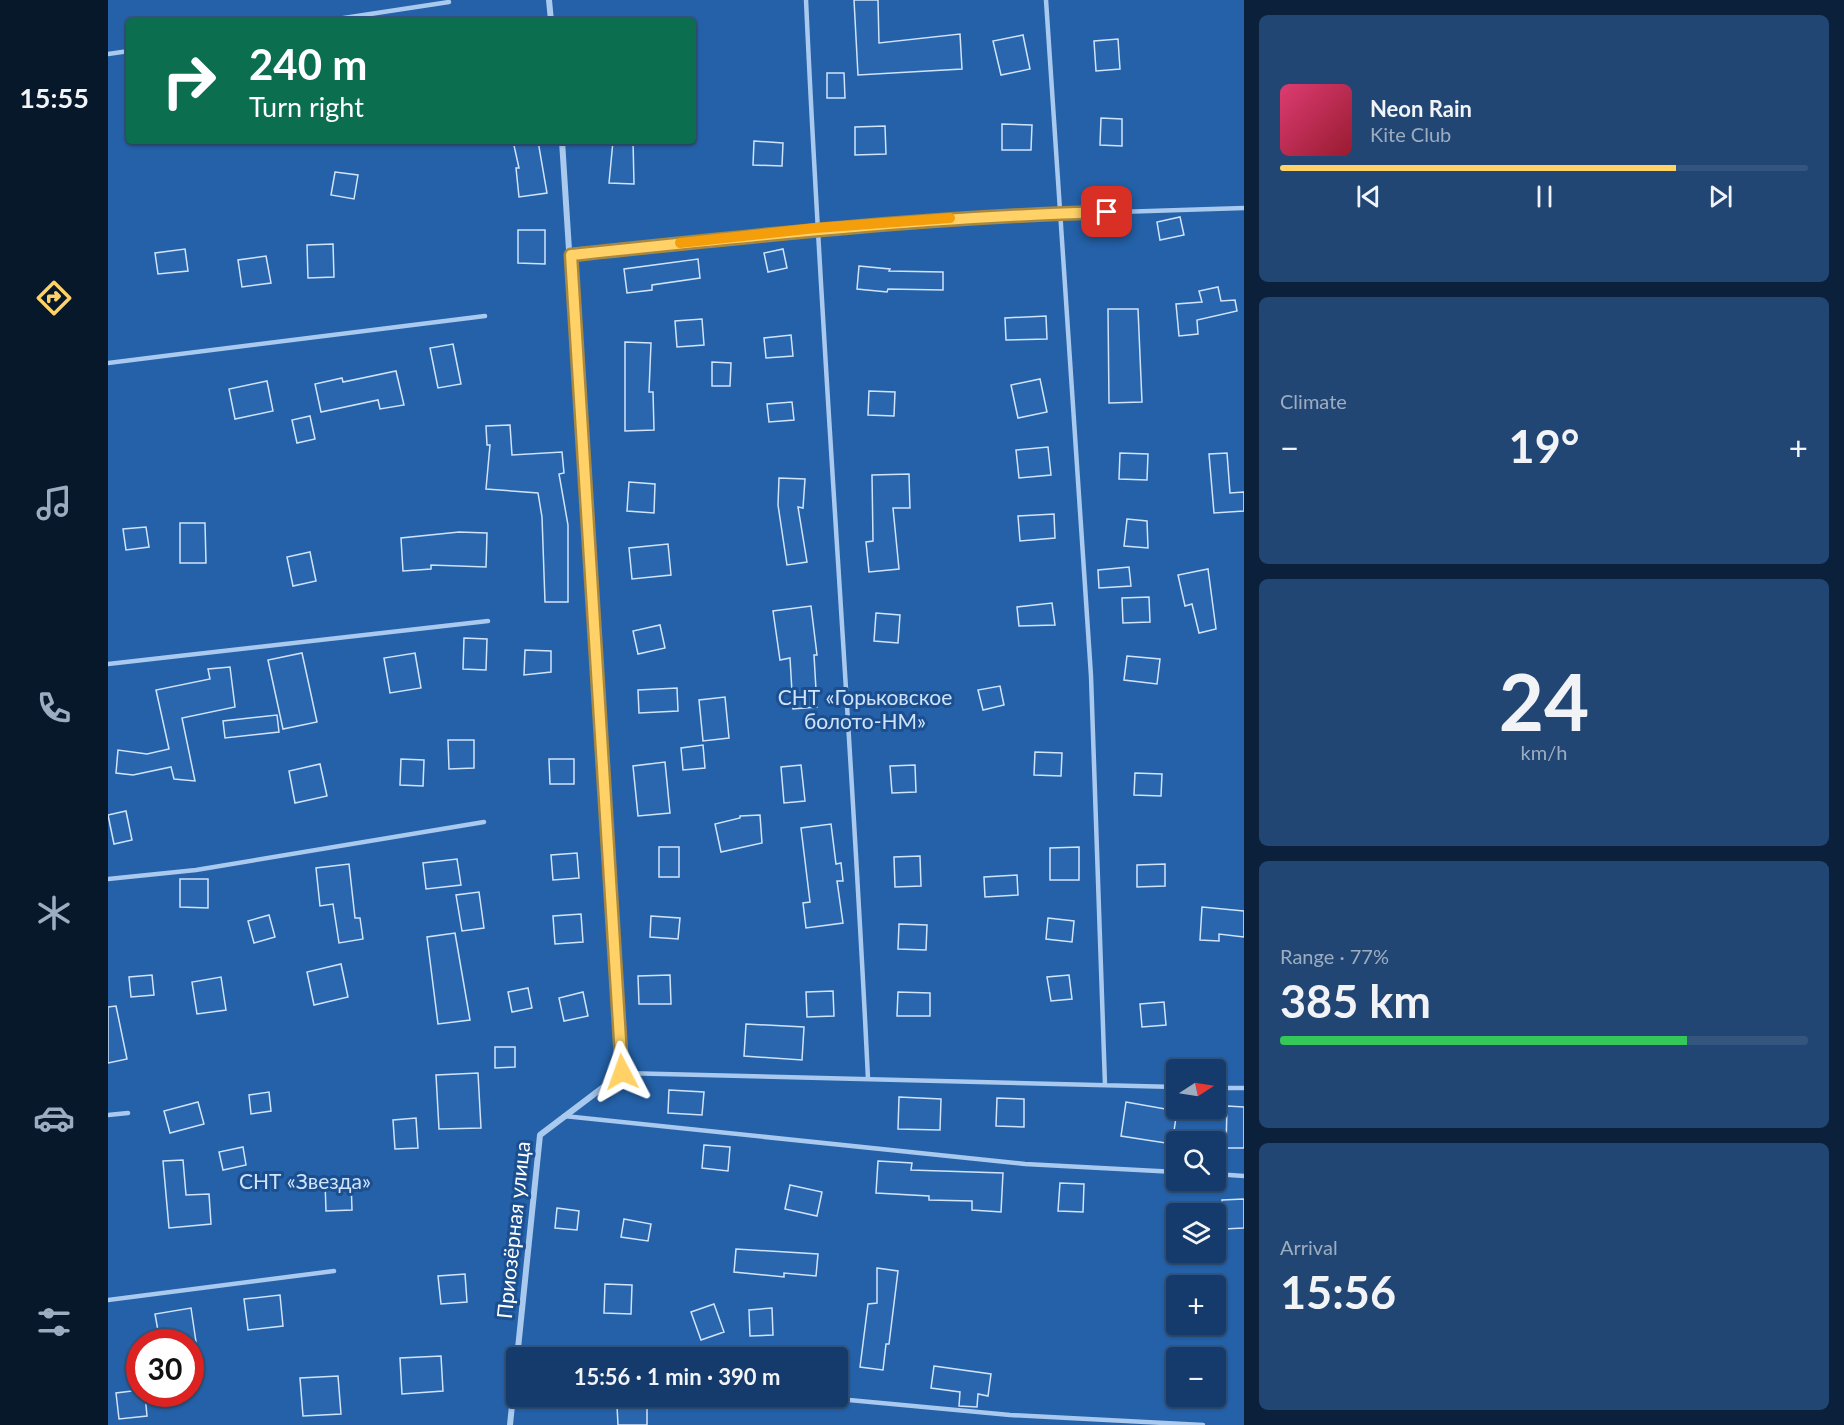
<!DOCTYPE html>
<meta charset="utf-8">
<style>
body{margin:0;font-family:Lato,sans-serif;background:#214673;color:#f1f3f6;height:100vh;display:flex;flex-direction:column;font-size:22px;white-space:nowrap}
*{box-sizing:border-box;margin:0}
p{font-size:20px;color:#9dadc1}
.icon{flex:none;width:33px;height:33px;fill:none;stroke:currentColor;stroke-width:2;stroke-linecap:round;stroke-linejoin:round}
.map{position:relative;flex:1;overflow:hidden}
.details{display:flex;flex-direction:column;gap:15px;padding:15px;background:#0b203b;width:600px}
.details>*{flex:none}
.banner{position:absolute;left:18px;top:18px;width:570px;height:126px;border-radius:6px;box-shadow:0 2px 4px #0004,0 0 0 2px #33557e;background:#0b6e4f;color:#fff;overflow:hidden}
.needle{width:39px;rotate:78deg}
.fabs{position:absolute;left:1058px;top:1059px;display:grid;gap:12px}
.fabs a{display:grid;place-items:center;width:60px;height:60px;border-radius:6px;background:#143b6b;box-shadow:0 2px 4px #0004,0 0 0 2px #33557e;font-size:30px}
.speed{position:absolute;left:18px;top:1329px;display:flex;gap:12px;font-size:30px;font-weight:700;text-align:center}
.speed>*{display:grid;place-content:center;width:78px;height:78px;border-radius:50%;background:#143b6b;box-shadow:0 2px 4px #0004,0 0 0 2px #33557e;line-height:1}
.speed .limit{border:9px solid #d22;background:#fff;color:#111}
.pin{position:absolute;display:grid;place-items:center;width:51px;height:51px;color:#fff;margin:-26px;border-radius:12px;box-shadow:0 3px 9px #0006}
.me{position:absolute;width:66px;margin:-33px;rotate:356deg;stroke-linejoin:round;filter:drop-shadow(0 0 4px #0008)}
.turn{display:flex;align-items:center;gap:21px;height:126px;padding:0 24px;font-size:27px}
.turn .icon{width:78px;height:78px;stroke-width:2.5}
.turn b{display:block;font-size:42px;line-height:51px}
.big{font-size:45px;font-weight:700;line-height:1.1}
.details .card{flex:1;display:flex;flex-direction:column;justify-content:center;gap:9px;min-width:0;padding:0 21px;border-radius:9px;background:#214673}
.details .dial{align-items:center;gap:0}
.dial b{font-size:78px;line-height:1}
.song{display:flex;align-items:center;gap:18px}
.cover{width:72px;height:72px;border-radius:9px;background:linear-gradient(135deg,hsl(340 70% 55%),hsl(350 70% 35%))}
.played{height:6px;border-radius:3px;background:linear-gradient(90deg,#ffd166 75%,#33557e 75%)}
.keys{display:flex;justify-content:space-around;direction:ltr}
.heat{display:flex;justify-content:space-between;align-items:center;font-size:33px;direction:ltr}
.charge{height:9px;border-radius:4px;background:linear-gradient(90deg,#34c759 77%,#33557e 0)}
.trip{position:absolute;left:398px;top:1347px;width:342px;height:60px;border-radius:6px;background:#143b6b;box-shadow:0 2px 4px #0004,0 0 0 2px #33557e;font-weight:700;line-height:60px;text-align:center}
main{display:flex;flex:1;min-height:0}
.tabs{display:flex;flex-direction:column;width:108px;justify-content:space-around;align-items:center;background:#08182b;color:#9dadc1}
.tabs .icon{width:42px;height:42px}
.tabs .active{color:#ffd166}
.tabs b{font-size:27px;color:#f1f3f6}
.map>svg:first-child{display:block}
.green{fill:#2461a8;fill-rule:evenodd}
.building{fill:#2a66ad;stroke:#cfe3fa;stroke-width:1.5}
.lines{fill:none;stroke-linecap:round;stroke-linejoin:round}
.service{stroke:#a9c9ee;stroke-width:4.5}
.minor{stroke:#a9c9ee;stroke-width:6}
.route-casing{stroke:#a68842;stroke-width:15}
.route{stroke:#ffd166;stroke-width:10}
.slow{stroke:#f59e0b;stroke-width:10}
.labels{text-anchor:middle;stroke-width:6;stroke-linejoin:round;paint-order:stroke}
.park-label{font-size:21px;fill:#cfe3fa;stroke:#1b4f8f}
.street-label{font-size:21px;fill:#fff;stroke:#1b4f8f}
</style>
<main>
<nav class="tabs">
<b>15:55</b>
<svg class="icon active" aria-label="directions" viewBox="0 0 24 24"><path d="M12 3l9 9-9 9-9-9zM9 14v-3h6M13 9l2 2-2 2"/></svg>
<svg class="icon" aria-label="music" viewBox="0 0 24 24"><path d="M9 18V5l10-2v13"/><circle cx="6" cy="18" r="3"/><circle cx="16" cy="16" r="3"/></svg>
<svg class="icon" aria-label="phone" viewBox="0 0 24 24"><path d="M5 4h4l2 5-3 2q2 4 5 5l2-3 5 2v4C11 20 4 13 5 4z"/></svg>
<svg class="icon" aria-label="climate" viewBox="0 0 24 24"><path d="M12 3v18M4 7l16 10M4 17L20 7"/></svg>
<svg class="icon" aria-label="car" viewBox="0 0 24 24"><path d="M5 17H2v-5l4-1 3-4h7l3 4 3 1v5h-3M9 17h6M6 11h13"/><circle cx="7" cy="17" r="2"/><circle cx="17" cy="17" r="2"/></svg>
<svg class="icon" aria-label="filters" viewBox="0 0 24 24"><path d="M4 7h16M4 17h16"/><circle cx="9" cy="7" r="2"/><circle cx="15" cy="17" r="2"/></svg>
</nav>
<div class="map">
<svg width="1136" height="1425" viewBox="0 0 1136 1425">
<rect width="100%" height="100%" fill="#1b4f8f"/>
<path class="green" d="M 0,0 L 1136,0 L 1136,1425 L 0,1425 ZM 21,21 L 585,21 L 585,141 L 21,141 ZM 1068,1070 L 1107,1070 L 1107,1108 L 1068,1108 ZM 1068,1142 L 1107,1142 L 1107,1180 L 1068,1180 ZM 1068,1214 L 1107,1214 L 1107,1252 L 1068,1252 ZM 1068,1286 L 1107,1286 L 1107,1324 L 1068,1324 ZM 32,1342 L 82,1342 L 82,1394 L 32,1394 ZM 408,1358 L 729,1358 L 729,1396 L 408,1396 ZM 1068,1358 L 1107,1358 L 1107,1396 L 1068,1396 Z"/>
<path class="building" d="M 746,0 L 770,0 L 771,43 L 852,34 L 854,69 L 750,75 Z
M 915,35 L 922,69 L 893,75 L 885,41 Z
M 1010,39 L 1012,69 L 988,71 L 986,41 Z
M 719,73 L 736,73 L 737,98 L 719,98 Z
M 993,118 L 1014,119 L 1014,146 L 992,145 Z
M 894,124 L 924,125 L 923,150 L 894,150 Z
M 777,126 L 778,154 L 747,155 L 747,127 Z
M 405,141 L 430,141 L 439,193 L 411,197 L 408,168 L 411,168 Z
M 505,141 L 525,141 L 526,184 L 501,183 Z
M 646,141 L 675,143 L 674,166 L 645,165 Z
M 227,172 L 250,175 L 246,199 L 223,195 Z
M 1072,217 L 1076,235 L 1052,240 L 1049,222 Z
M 410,230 L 437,230 L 437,264 L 410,263 Z
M 225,244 L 226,277 L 200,278 L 199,245 Z
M 77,249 L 80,271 L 50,274 L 47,253 Z
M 675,249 L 679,268 L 660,272 L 656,253 Z
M 158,256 L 163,283 L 134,287 L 130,260 Z
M 590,259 L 592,278 L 544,285 L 544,290 L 519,293 L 516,269 Z
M 751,266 L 782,269 L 781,271 L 835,272 L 835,290 L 780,289 L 779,292 L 749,289 Z
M 1110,287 L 1113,301 L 1127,300 L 1129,311 L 1089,320 L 1090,334 L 1071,336 L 1068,304 L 1094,302 L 1091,291 Z
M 1000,309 L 1030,309 L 1034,402 L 1001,403 Z
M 938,316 L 939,339 L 898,340 L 897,318 Z
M 594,319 L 596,345 L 569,347 L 567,321 Z
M 683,335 L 685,356 L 658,358 L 656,338 Z
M 517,342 L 543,343 L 541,392 L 545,392 L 546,430 L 517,431 Z
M 345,344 L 353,384 L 330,388 L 322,348 Z
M 604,362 L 623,363 L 622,386 L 604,386 Z
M 288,371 L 296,405 L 272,409 L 270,400 L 213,412 L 207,384 L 234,378 L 235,382 Z
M 932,379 L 939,412 L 910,418 L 903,385 Z
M 159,381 L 165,411 L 127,419 L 121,389 Z
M 761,391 L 787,392 L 786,416 L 760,415 Z
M 684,402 L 686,420 L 661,422 L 659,404 Z
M 202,416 L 207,439 L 189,443 L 184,420 Z
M 402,425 L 404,455 L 454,452 L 456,473 L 451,474 L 460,525 L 460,602 L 437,602 L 434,517 L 430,493 L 378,489 L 382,445 L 379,445 L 378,426 Z
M 940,447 L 943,475 L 911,478 L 908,450 Z
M 1012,453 L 1040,454 L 1039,480 L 1011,479 Z
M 1119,453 L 1122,493 L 1136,492 L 1136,511 L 1106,513 L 1101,454 Z
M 801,474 L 802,508 L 785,508 L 791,569 L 761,572 L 758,542 L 765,541 L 764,475 Z
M 671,478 L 697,479 L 695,508 L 690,507 L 699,562 L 679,565 L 670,505 Z
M 521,482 L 547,484 L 546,513 L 519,511 Z
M 946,514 L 947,538 L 912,541 L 910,516 Z
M 1019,519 L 1039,521 L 1040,548 L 1016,546 Z
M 72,523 L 97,523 L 98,563 L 72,563 Z
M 38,527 L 41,547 L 18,550 L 15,529 Z
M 351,532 L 379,533 L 378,567 L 323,565 L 323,569 L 295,571 L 293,538 Z
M 560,544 L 563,575 L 524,579 L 521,548 Z
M 202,552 L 208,581 L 185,586 L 179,557 Z
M 1021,567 L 1023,586 L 991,588 L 990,570 Z
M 1100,569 L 1108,629 L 1091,633 L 1084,604 L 1077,606 L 1070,575 Z
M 1041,597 L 1042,622 L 1015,623 L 1014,598 Z
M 944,603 L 947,625 L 911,626 L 909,607 Z
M 703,606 L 709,655 L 706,655 L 709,707 L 685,709 L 682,658 L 672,660 L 665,611 Z
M 768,613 L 792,615 L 790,643 L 766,641 Z
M 552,625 L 557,648 L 530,654 L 525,631 Z
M 356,638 L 379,639 L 378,670 L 355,669 Z
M 417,650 L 443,651 L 443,672 L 416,675 Z
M 194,653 L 209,722 L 175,729 L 160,660 Z
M 307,653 L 313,688 L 282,693 L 276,658 Z
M 1019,656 L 1052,659 L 1049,684 L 1016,680 Z
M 122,667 L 127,707 L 74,718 L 87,781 L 66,779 L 63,767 L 25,775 L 8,773 L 10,750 L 39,754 L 61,749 L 48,690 L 102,679 L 100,669 Z
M 892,686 L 896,705 L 875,710 L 870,690 Z
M 569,688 L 570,711 L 531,713 L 530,690 Z
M 617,697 L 621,738 L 595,741 L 591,700 Z
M 169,715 L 171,732 L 117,738 L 115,721 Z
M 340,740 L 366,740 L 366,768 L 341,769 Z
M 595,745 L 597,768 L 575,770 L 573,748 Z
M 927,752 L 954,753 L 953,776 L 926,775 Z
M 293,759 L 316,760 L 315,786 L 292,785 Z
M 441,759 L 466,759 L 466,784 L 442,784 Z
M 557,762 L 562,813 L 530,816 L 525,766 Z
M 212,764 L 219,796 L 187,803 L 181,771 Z
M 693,765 L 697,801 L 676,803 L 673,767 Z
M 807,765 L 808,792 L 784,793 L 782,766 Z
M 1027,773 L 1054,774 L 1053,796 L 1026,795 Z
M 18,811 L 24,840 L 6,844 L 0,815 Z
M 652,815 L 654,843 L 613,852 L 607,824 L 632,818 L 632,816 Z
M 723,824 L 728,864 L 733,863 L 735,881 L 729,881 L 735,923 L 698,928 L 695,903 L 702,902 L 693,828 Z
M 551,847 L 571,847 L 571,877 L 551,877 Z
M 971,847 L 971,880 L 942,880 L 942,848 Z
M 469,853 L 471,878 L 445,880 L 443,855 Z
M 812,856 L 813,886 L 787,887 L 786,857 Z
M 349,859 L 353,885 L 318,889 L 315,863 Z
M 241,864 L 247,918 L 252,918 L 255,939 L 231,943 L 225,904 L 212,906 L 208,868 Z
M 1057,864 L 1057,886 L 1029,887 L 1029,865 Z
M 909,875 L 910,895 L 877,897 L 876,877 Z
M 72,879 L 100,879 L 100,908 L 72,907 Z
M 371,892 L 376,928 L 354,931 L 348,895 Z
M 1094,907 L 1136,911 L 1136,937 L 1111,934 L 1111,941 L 1092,940 Z
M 473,914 L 475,942 L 447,944 L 445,916 Z
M 161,915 L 167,937 L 146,943 L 140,921 Z
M 543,916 L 572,918 L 570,939 L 542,937 Z
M 940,918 L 966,921 L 964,942 L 938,939 Z
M 791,924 L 819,925 L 818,950 L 790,949 Z
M 347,933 L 362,1020 L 330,1024 L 319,937 Z
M 233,964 L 240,997 L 206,1005 L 199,972 Z
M 44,975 L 46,995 L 23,997 L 21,977 Z
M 562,975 L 563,1004 L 531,1004 L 530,976 Z
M 961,975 L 964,999 L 943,1001 L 939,977 Z
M 113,977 L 118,1010 L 89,1014 L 84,982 Z
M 420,988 L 424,1008 L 404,1012 L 400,992 Z
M 725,991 L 726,1016 L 699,1017 L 698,992 Z
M 475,992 L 480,1016 L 456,1021 L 451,998 Z
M 790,992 L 822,993 L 822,1016 L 789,1016 Z
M 1056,1002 L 1058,1025 L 1034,1027 L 1032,1004 Z
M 8,1006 L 19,1059 L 0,1063 L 0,1007 Z
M 638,1024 L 696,1027 L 694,1060 L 636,1056 Z
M 387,1047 L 407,1047 L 407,1067 L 387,1068 Z
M 370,1073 L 373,1128 L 331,1129 L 328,1075 Z
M 561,1090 L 596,1092 L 594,1115 L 560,1113 Z
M 161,1092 L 163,1111 L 143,1114 L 141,1095 Z
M 791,1097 L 833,1099 L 832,1130 L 790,1129 Z
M 889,1098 L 916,1099 L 916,1127 L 888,1126 Z
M 90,1102 L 96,1124 L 62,1133 L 56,1111 Z
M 1018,1102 L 1069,1111 L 1064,1144 L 1013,1136 Z
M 1119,1106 L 1136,1107 L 1136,1148 L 1118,1148 Z
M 308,1118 L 310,1148 L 287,1149 L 285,1120 Z
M 596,1145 L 622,1147 L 620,1171 L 594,1168 Z
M 135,1147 L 138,1165 L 115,1170 L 111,1152 Z
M 75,1160 L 78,1195 L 101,1194 L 103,1224 L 61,1228 L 55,1161 Z
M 770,1161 L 804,1163 L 803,1170 L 895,1173 L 893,1212 L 864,1210 L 864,1201 L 821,1200 L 821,1196 L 768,1193 Z
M 243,1181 L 244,1210 L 218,1211 L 217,1182 Z
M 952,1183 L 976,1184 L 975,1212 L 950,1211 Z
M 682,1185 L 714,1192 L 709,1216 L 677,1209 Z
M 1136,1199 L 1136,1228 L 1116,1229 L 1114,1200 Z
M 449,1208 L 471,1211 L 469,1230 L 447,1228 Z
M 516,1219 L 543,1224 L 540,1241 L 513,1237 Z
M 628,1249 L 710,1254 L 708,1276 L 676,1273 L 676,1277 L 626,1272 Z
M 769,1268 L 790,1271 L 781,1344 L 778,1344 L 775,1370 L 752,1367 L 760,1304 L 769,1303 Z
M 357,1274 L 359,1302 L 333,1304 L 330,1276 Z
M 497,1284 L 524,1285 L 523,1314 L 496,1313 Z
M 172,1295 L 175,1326 L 140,1330 L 136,1299 Z
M 606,1304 L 616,1332 L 593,1340 L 583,1312 Z
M 83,1308 L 88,1342 L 52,1342 L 47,1314 Z
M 664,1308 L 665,1335 L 642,1336 L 641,1310 Z
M 333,1356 L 335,1391 L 294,1394 L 292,1358 Z
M 826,1366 L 883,1374 L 880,1396 L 870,1394 L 869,1407 L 851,1406 L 852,1392 L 823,1388 Z
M 230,1376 L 233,1414 L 195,1416 L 192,1378 Z
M 32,1390 L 32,1394 L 37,1394 L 39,1416 L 11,1419 L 8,1393 Z
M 539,1404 L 539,1425 L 510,1425 L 509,1406 Z"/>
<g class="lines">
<path class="service" d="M 698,0 C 714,360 743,719 760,1079
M 938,0 L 983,676 L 997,1085
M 216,21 L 341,2
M 0,54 L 21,51
M 463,255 L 708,228 L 852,217 L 1136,208
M 0,363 L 377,316
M 0,664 L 380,621
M 0,879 L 88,870 L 376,822
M 514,1073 L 1068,1087
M 1107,1088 L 1136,1088
M 0,1115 L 20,1113
M 456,1116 L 917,1164 L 1068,1172
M 1107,1174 L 1136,1176
M 0,1300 L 226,1271
M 698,1396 L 902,1415 L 1095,1425"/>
<path class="minor" d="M 441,0 L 443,21
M 409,1358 L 432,1135 L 514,1073 L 454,141
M 402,1425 L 408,1366"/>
</g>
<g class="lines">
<defs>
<path id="route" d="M 514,1072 L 463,255 C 642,236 819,217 999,212"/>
</defs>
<use href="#route" class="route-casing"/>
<use href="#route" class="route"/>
<path class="slow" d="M 572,243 L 708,228 L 842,218"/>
</g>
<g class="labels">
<g class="park-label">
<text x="757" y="705">СНТ «Горьковское<tspan x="757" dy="24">болото-НМ»</tspan></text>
<text x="197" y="1189">СНТ «Звезда»</text>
</g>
<g class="street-label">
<text transform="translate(406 1230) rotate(-84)" y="7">Приозёрная улица</text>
</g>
</g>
</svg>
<div class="fabs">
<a><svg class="needle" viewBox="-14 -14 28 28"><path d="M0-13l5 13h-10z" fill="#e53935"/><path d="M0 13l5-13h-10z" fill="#9dadc1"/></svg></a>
<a><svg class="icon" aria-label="search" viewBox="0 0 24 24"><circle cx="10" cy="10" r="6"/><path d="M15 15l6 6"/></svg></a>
<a><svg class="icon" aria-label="layers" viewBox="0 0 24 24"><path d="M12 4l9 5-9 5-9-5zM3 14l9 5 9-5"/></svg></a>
<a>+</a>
<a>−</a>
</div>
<div class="speed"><div class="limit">30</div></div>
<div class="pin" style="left:999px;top:212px;background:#d93025"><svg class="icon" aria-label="arrive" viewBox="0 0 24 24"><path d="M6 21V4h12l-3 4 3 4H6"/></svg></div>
<svg class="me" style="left:514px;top:1072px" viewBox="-20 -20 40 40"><path d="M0-17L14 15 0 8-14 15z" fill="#ffd166" stroke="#fff" stroke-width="4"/></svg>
<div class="trip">15:56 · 1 min · 390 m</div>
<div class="banner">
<div class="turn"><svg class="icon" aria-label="right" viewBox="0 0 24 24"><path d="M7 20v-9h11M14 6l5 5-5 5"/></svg><div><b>240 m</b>Turn right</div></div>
</div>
</div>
<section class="details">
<div class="card">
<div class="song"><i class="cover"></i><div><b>Neon Rain</b><p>Kite Club</p></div></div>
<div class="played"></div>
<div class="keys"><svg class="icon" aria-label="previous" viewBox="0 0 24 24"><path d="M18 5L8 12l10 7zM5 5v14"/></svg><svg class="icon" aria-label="pause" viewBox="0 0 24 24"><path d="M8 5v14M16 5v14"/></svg><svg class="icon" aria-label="next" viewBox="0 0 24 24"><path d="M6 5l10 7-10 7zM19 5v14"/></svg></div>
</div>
<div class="card"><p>Climate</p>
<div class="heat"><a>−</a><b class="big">19°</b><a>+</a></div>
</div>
<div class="card dial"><b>24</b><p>km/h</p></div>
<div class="card"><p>Range · 77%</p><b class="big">385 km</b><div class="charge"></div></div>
<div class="card"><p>Arrival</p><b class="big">15:56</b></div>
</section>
</main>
